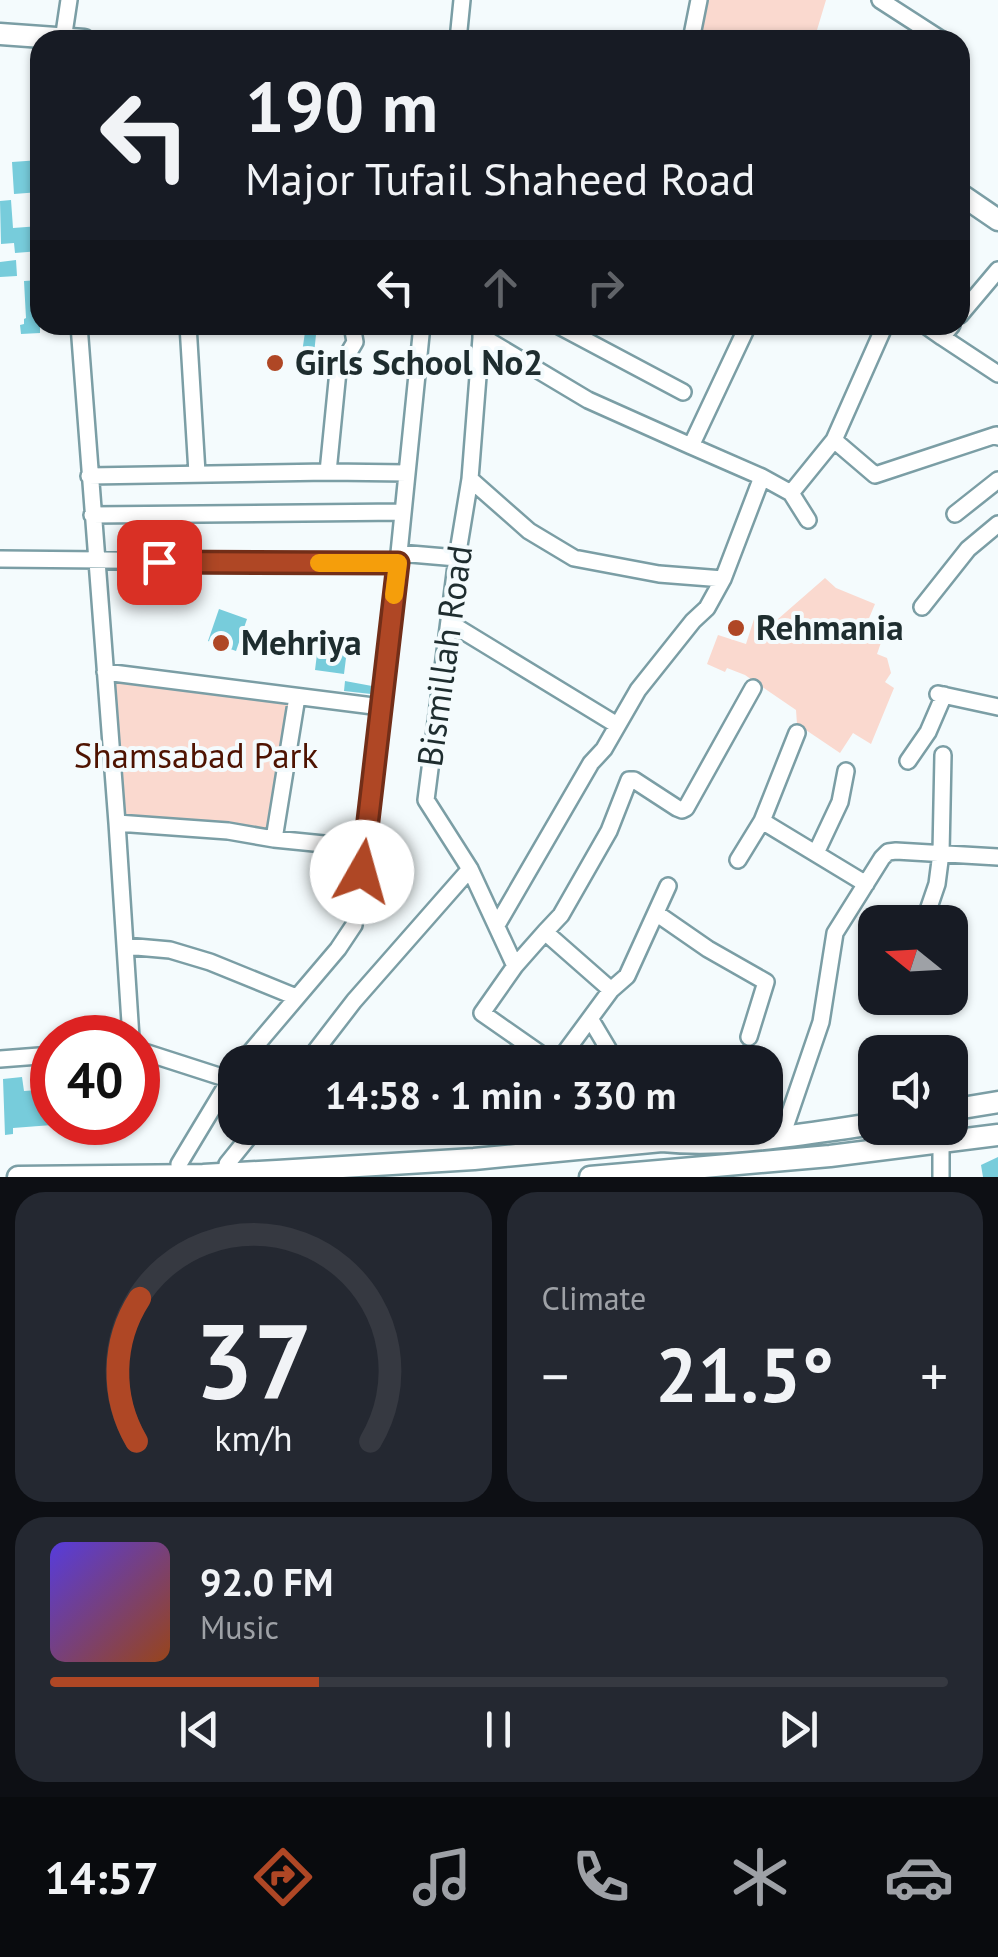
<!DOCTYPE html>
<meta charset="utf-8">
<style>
body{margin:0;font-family:"PT Sans",sans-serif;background:#242831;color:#f1f3f6;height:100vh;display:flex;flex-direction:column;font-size:38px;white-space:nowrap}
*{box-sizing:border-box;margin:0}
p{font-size:32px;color:#9ea1a6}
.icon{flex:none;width:55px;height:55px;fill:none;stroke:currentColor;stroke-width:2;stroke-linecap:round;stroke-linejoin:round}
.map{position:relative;height:1177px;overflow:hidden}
.sheet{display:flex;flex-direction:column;gap:15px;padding:15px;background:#0d0f14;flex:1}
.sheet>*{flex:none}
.top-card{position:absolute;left:30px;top:30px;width:940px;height:305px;border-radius:30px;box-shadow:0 2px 8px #0004;background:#171b24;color:#f1f3f6;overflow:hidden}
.needle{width:65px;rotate:288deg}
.controls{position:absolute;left:858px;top:905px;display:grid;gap:20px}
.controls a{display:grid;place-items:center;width:110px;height:110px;border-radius:20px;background:#171b24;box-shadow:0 2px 8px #0004;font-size:50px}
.speed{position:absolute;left:30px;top:1015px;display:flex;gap:20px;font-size:50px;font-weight:700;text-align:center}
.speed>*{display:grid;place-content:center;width:130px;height:130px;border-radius:50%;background:#171b24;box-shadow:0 2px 8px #0004;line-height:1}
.speed .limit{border:15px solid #d22;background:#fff;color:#111}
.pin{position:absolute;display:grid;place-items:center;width:85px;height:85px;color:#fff;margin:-42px;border-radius:20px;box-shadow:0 5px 15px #0006}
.me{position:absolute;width:110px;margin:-55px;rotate:7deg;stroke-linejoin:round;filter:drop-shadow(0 0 8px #0008)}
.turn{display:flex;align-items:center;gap:35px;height:210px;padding:0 50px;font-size:45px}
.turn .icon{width:130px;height:130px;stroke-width:2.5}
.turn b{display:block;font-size:70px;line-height:85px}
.lanes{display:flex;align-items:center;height:95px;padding:0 50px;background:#0003;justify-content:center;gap:50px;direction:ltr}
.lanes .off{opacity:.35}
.big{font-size:75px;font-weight:600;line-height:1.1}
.sheet .tile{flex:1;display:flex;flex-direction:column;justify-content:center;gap:15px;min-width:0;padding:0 35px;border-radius:30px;background:#242831}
.sheet .dial{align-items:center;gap:0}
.dial svg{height:260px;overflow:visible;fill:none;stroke:#363941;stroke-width:7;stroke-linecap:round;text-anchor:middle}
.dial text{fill:#f1f3f6;stroke:none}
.song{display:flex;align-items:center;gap:30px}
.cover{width:120px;height:120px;border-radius:15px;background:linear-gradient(135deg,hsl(250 70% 55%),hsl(20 70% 35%))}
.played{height:10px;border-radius:5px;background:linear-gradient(90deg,#af4725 30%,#363941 30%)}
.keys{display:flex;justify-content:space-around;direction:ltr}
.heat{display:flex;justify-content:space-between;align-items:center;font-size:55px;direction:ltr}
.sheet .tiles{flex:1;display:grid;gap:15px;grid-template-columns:1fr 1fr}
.tile:last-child{grid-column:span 2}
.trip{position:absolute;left:218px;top:1045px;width:565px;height:100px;border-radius:30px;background:#171b24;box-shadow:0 2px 8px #0004;font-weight:600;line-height:100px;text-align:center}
.menu{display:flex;height:160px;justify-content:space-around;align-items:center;background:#090b0e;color:#9ea1a6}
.menu .icon{width:70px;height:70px}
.menu .active{color:#af4725}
.menu b{font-size:45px;color:#f1f3f6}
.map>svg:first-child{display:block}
.green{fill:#fad9cf}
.building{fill:#77ccdb}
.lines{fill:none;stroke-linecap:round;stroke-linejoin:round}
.minor-casing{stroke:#7b9ea5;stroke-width:20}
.major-casing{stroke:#7b9ea5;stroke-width:25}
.minor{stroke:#fff;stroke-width:15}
.major{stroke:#fff;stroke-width:20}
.route-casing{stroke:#722e18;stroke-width:25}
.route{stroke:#af4725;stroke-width:18}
.slow{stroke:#f59e0b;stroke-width:18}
.poi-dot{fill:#af4725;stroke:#f4fbfd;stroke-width:4}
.labels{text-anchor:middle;stroke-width:8;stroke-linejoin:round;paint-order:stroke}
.poi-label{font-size:35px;font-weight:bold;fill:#1e2d2f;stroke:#f4fbfd;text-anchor:start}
.street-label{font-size:35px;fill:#1e2d2f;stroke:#f4fbfd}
.park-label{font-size:35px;fill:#4e1301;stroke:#f4fbfd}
</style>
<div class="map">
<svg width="998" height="1177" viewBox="0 0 998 1177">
<rect width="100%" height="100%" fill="#f4fbfd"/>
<path class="green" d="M 707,0 L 826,0 L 814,40 L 698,40 Z
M 825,578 L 836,588 L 875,604 L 867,623 L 885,631 L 877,654 L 887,658 L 891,673 L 885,682 L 894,688 L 871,744 L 853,733 L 840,753 L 797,724 L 796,710 L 745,675 L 727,668 L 725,672 L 707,664 L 718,635 L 746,644 L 755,616 L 770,626 Z
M 107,674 L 293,699 L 271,834 L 119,820 Z"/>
<path class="building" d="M 40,160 L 40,192 L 14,194 L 12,162 Z
M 11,200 L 13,228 L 40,226 L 40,251 L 15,253 L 14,243 L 1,244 L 0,201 Z
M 16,260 L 17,276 L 0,277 L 0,262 Z
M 40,280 L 40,333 L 21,334 L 20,325 L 24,324 L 24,319 L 26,318 L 24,281 Z
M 306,325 L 317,325 L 314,354 L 302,353 Z
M 219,609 L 247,619 L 236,651 L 208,641 Z
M 318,646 L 347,650 L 344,674 L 315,670 Z
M 345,681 L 372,686 L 371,694 L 344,691 Z
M 22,1077 L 24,1091 L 52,1089 L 52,1125 L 13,1128 L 13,1134 L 5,1135 L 3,1079 Z
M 998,1157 L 998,1177 L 983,1177 L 981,1165 Z"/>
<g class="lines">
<defs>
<path id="minor" d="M 880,0 L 942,40
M 63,40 L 69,0
M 458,40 L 462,0
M 691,40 L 699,0
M 960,315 L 998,270
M 79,325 L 117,823 L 131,1038
M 188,325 L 197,473
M 482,325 L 470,479 L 457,558 L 426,800 L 470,869 L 515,966
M 557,325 L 683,392
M 748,325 L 691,446 L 762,477
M 925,325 L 942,337 L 952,325
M 481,336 L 588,400 L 691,446
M 942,337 L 998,374
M 834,440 L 885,325
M 328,472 L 338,371 L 355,342 L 352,325
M 89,476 L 328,472 L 407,473
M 470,479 L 529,531 L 574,558 L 659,574 L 723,579
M 791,493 L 834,440 L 875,475 L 996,435 L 998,437
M 955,514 L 998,480
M 92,515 L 403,512
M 399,553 L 457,558
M 0,559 L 397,563
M 922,607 L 968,549 L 998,524
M 450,623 L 617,725
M 105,672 L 381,707
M 938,694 L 998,707
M 908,761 L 928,732 L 944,695
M 762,821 L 866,884
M 117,823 L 228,831 L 274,839 L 364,848
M 274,839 L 297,697
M 816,853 L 840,802 L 846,771
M 738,860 L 762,821 L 797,733
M 656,913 L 708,949 L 766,982 L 749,1037
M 924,922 L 937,884 L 941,853 L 943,755
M 497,925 L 591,763 L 604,749 L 638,690 L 693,621 L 707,608 L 723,579 L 762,477 L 791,493 L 808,520
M 545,932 L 561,915 L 609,831 L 629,780 L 634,780 L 677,808 L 682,810 L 686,808 L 753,688
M 125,946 L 170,950 L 210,962 L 296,997
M 611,990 L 627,976 L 668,886
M 591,1020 L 616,1062
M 138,1050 L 228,1079
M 0,1059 L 52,1055
M 242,1062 L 338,949 L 354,925 L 399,553 L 422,325
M 307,1062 L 354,1001 L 470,869
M 552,1062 L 482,1013 L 515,966 L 545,932 L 611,990 L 558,1062
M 782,1136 L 821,1022 L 835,933 L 882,858 L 888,852 L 896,851 L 998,857
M 179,1164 L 235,1071
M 227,1164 L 256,1128
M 941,1177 L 941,1140"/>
<path id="major" d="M 0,34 L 84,40
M 960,194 L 998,220
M 950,1110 L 998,1102
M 18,1177 L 203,1175 L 277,1171 L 474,1159 L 662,1141 C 732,1148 806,1133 875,1124
M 590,1177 L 830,1156 L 998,1135"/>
</defs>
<use href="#minor" class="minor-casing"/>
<use href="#major" class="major-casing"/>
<use href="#minor" class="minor"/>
<use href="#major" class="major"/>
</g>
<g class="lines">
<defs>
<path id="route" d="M 159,562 L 398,563 L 362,872"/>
</defs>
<use href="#route" class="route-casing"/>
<use href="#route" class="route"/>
<path class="slow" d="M 319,563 L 398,563 L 394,595"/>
</g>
<g class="poi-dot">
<circle cx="275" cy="363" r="10"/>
<circle cx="736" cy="628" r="10"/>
<circle cx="221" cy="643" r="10"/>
</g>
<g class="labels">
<g class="poi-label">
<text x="295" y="375">Girls School No2</text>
<text x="756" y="640">Rehmania</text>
<text x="241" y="655">Mehriya</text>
</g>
<g class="street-label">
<text transform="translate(445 656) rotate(-82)" y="12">Bismillah Road</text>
</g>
<g class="park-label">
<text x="196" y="768">Shamsabad Park</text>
</g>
</g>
</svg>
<div class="controls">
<a><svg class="needle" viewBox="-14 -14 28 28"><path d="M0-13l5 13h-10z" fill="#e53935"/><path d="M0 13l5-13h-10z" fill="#9ea1a6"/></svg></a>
<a><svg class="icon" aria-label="sound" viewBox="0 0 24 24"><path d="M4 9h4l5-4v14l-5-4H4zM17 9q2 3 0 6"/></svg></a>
</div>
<div class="speed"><div class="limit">40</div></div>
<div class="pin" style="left:159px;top:562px;background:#d93025"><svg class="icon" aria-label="arrive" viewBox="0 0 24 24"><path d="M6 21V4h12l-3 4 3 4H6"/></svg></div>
<svg class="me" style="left:362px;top:872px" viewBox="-20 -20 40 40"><circle r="19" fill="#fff"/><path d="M0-13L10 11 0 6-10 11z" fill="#af4725"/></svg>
<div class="trip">14:58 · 1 min · 330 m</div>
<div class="top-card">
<div class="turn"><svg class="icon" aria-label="left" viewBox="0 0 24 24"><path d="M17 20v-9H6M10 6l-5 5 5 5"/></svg><div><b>190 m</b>Major Tufail Shaheed Road</div></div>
<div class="lanes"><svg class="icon" aria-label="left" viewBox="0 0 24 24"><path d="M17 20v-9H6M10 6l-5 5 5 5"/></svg><svg class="icon off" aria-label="ahead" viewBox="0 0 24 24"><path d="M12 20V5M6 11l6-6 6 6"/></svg><svg class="icon off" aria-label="right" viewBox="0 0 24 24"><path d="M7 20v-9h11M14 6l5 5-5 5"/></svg></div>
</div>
</div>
<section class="sheet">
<div class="tiles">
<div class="tile dial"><svg viewBox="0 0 100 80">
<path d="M14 69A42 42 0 1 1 86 69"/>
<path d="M14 69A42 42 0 0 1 15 25" stroke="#af4725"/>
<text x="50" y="56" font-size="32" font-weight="700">37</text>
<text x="50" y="72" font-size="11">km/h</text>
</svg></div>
<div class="tile"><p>Climate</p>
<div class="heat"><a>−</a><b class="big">21.5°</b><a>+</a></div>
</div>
<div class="tile">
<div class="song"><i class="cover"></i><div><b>92.0 FM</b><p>Music</p></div></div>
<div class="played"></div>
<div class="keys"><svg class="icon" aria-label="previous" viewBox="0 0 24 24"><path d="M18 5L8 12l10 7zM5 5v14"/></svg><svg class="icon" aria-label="pause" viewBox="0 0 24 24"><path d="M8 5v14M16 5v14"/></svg><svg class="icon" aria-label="next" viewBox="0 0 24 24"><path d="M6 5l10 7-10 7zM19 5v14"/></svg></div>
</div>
</div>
</section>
<nav class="menu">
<b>14:57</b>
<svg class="icon active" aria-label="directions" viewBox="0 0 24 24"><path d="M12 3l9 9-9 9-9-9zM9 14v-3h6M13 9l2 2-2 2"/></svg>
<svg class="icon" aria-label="music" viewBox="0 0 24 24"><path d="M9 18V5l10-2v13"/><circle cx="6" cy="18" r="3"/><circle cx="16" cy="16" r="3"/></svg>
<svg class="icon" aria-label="phone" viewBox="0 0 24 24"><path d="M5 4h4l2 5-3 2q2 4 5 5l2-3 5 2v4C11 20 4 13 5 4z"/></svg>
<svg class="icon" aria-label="climate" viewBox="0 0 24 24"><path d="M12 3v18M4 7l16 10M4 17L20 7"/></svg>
<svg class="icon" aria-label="car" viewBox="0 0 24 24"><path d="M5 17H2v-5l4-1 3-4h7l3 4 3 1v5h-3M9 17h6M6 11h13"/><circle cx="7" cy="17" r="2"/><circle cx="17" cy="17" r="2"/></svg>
</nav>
